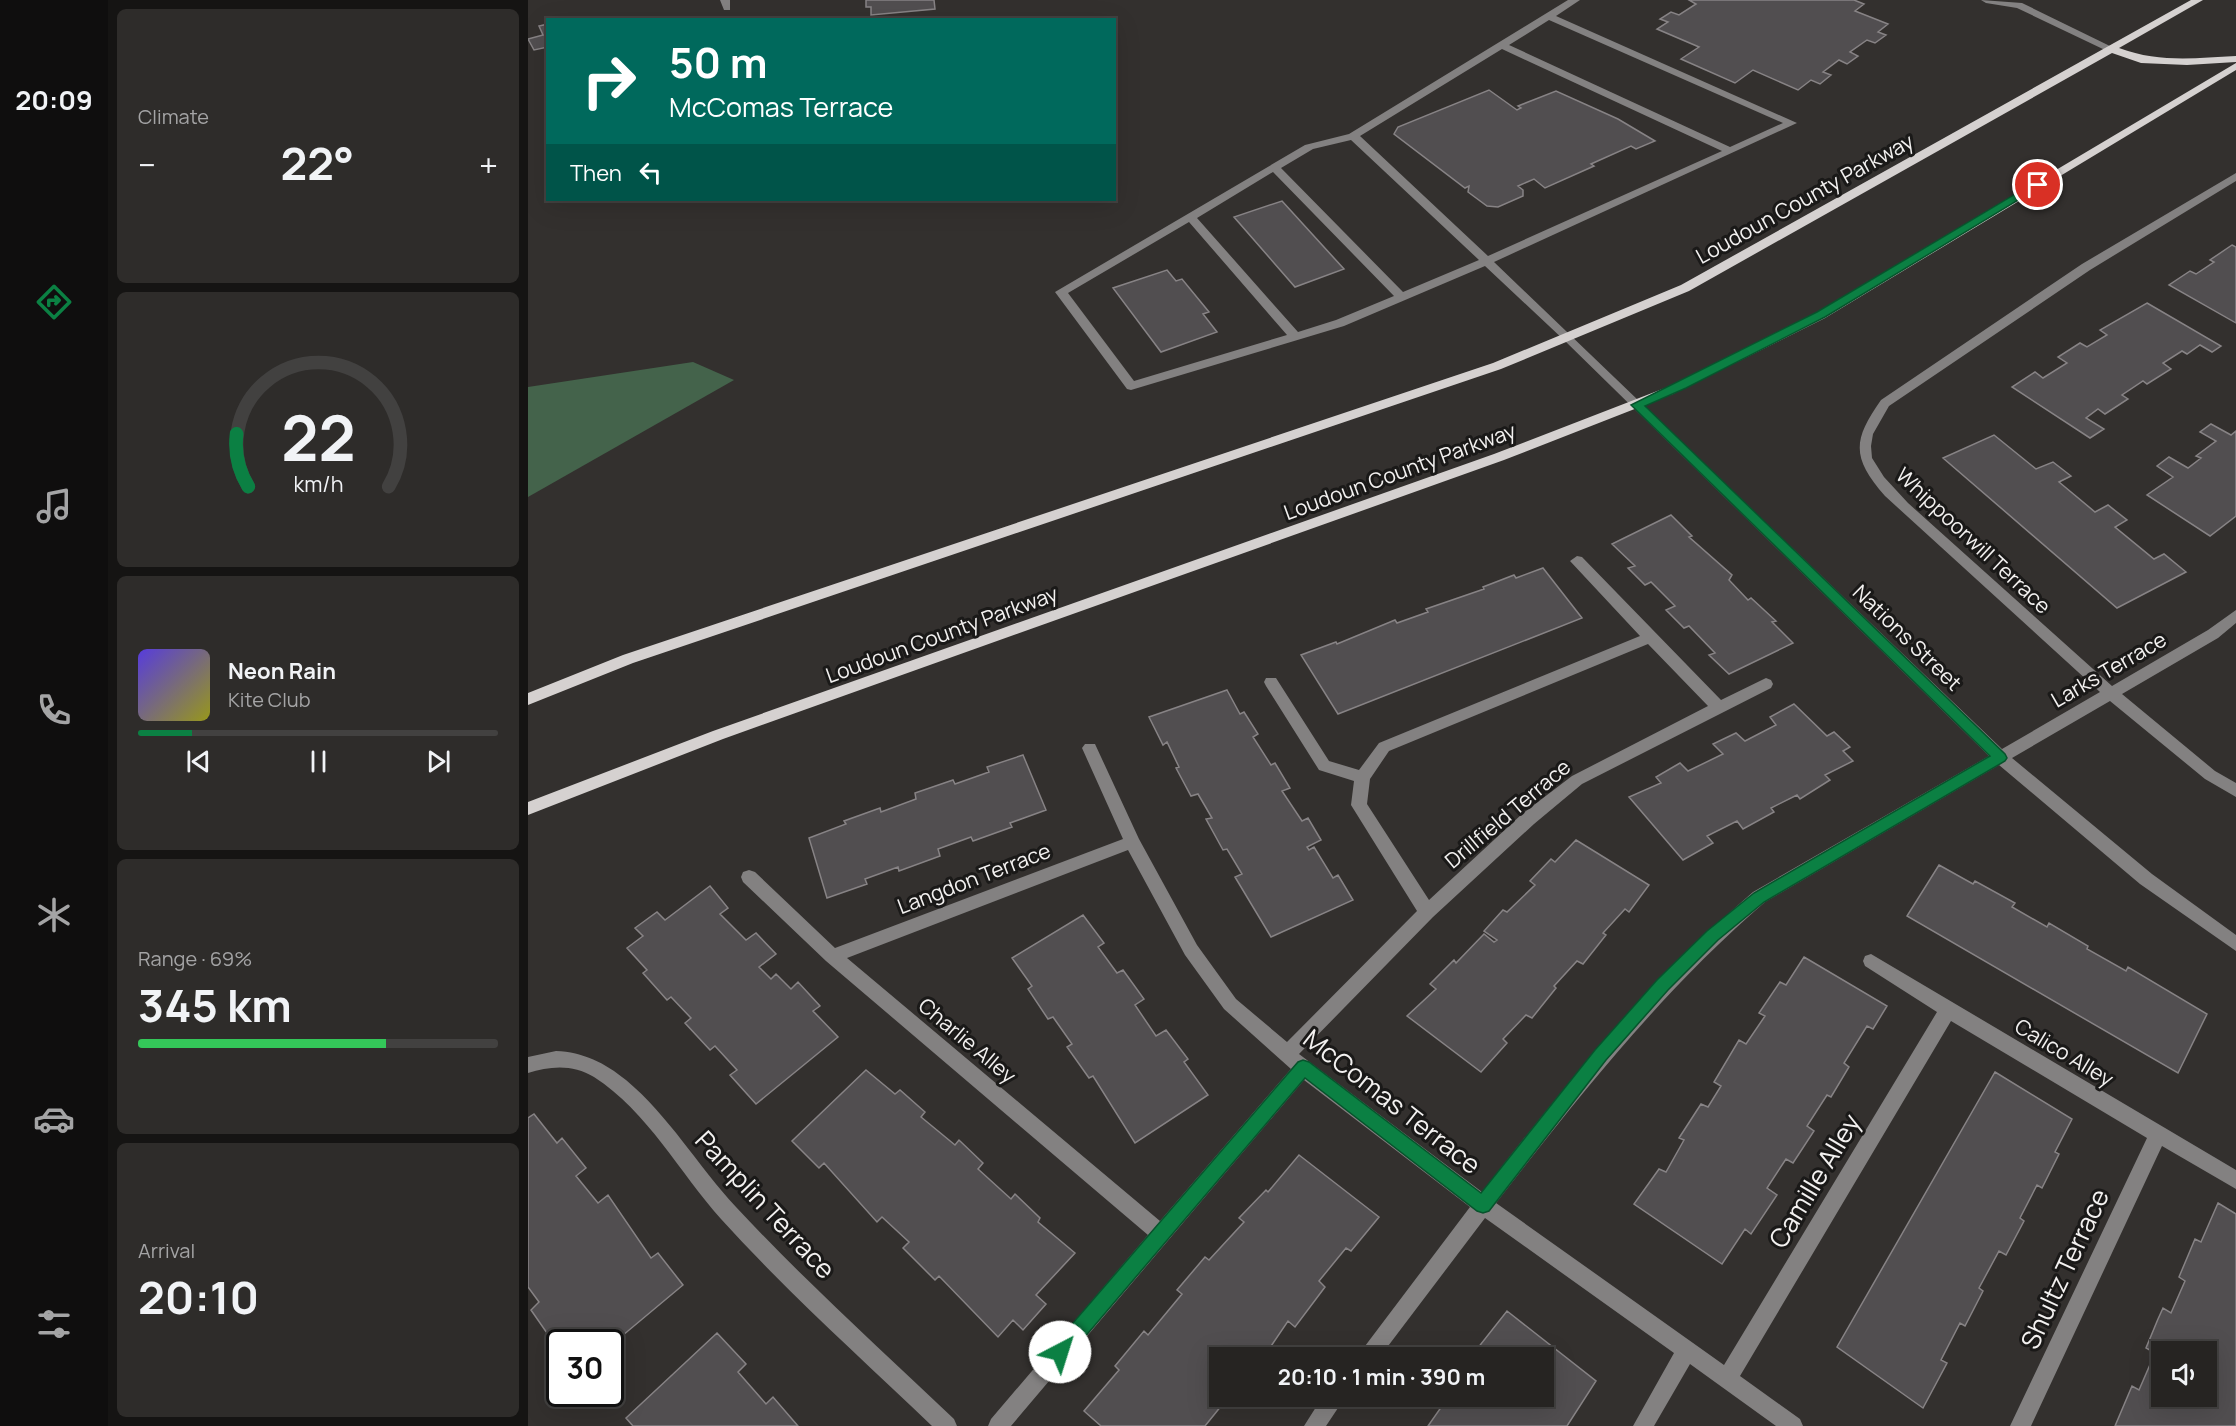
<!DOCTYPE html>
<meta charset="utf-8">
<style>
body{margin:0;font-family:Manrope,sans-serif;background:#2e2c2a;color:#f1f3f6;height:100vh;display:flex;flex-direction:column;font-size:22px;white-space:nowrap}
*{box-sizing:border-box;margin:0}
p{font-size:20px;color:#a4a4a5}
.icon{flex:none;width:33px;height:33px;fill:none;stroke:currentColor;stroke-width:2;stroke-linecap:round;stroke-linejoin:round}
.map{position:relative;flex:1;overflow:hidden}
.drawer{display:flex;flex-direction:column;gap:9px;padding:9px;background:#151413;width:420px}
.drawer>*{flex:none}
.guide{position:absolute;left:18px;top:18px;width:570px;height:183px;border-radius:0px;box-shadow:0 6px 24px #0002,0 0 0 2px #424140;background:#00695c;color:#fff;overflow:hidden}
.buttons{position:absolute;left:1623px;top:1341px;display:grid;gap:12px}
.buttons a{display:grid;place-items:center;width:66px;height:66px;border-radius:0px;background:#262422;box-shadow:0 6px 24px #0002,0 0 0 2px #424140;font-size:30px}
.speed{position:absolute;left:18px;top:1329px;display:flex;gap:12px;font-size:30px;font-weight:700;text-align:center}
.speed>*{display:grid;place-content:center;width:78px;height:78px;border-radius:50%;background:#262422;box-shadow:0 6px 24px #0002,0 0 0 2px #424140;line-height:1}
.speed .limit{border:3px solid #111;border-radius:9px;background:#fff;color:#111}
.pin{position:absolute;display:grid;place-items:center;width:51px;height:51px;color:#fff;margin:-26px;border:3px solid #fff;border-radius:50%;box-shadow:0 2px 6px #0007}
.me{position:absolute;width:66px;margin:-33px;rotate:40deg;stroke-linejoin:round;filter:drop-shadow(0 0 4px #0008)}
.turn{display:flex;align-items:center;gap:21px;height:126px;padding:0 24px;font-size:27px}
.turn .icon{width:78px;height:78px;stroke-width:2.5}
.turn b{display:block;font-size:42px;line-height:51px}
.then{display:flex;align-items:center;height:57px;padding:0 24px;background:#0003;gap:12px;font-size:22px}
.big{font-size:45px;font-weight:700;line-height:1.1}
.drawer .tile{flex:1;display:flex;flex-direction:column;justify-content:center;gap:9px;min-width:0;padding:0 21px;border-radius:9px;background:#2e2c2a}
.drawer .dial{align-items:center;gap:0}
.dial svg{height:156px;overflow:visible;fill:none;stroke:#424140;stroke-width:7;stroke-linecap:round;text-anchor:middle}
.dial text{fill:#f1f3f6;stroke:none}
.song{display:flex;align-items:center;gap:18px}
.cover{width:72px;height:72px;border-radius:9px;background:linear-gradient(135deg,hsl(250 70% 55%),hsl(60 70% 35%))}
.played{height:6px;border-radius:3px;background:linear-gradient(90deg,#0b8043 15%,#424140 15%)}
.keys{display:flex;justify-content:space-around;direction:ltr}
.heat{display:flex;justify-content:space-between;align-items:center;font-size:33px;direction:ltr}
.charge{height:9px;border-radius:4px;background:linear-gradient(90deg,#34c759 69%,#424140 0)}
.trip{position:absolute;left:681px;top:1347px;width:345px;height:60px;border-radius:0px;background:#262422;box-shadow:0 6px 24px #0002,0 0 0 2px #424140;font-weight:700;line-height:60px;text-align:center}
main{display:flex;flex:1;min-height:0}
.tab-bar{display:flex;flex-direction:column;width:108px;justify-content:space-around;align-items:center;background:#0f0e0e;color:#a4a4a5}
.tab-bar .icon{width:42px;height:42px}
.tab-bar .active{color:#0b8043}
.tab-bar b{font-size:27px;color:#f1f3f6}
.map>svg:first-child{display:block}
.green{fill:#44634b}
.building{fill:#514e50;stroke:#878385;stroke-width:1.5;fill-rule:evenodd}
.lines{fill:none;stroke-linecap:round;stroke-linejoin:round}
.minor{fill:#838181;fill-rule:evenodd}
.major{fill:#d5d1d0;fill-rule:evenodd}
.route{fill:#0b8043;stroke:#07532c;stroke-width:1.5}
.labels{text-anchor:middle;stroke-width:6;stroke-linejoin:round;paint-order:stroke}
.street-label{font-size:21px;fill:#f3f1f0;stroke:#1a1918}
.near-street-label{font-size:26px;fill:#f3f1f0;stroke:#1a1918}
</style>
<main>
<nav class="tab-bar">
<b>20:09</b>
<svg class="icon active" aria-label="directions" viewBox="0 0 24 24"><path d="M12 3l9 9-9 9-9-9zM9 14v-3h6M13 9l2 2-2 2"/></svg>
<svg class="icon" aria-label="music" viewBox="0 0 24 24"><path d="M9 18V5l10-2v13"/><circle cx="6" cy="18" r="3"/><circle cx="16" cy="16" r="3"/></svg>
<svg class="icon" aria-label="phone" viewBox="0 0 24 24"><path d="M5 4h4l2 5-3 2q2 4 5 5l2-3 5 2v4C11 20 4 13 5 4z"/></svg>
<svg class="icon" aria-label="climate" viewBox="0 0 24 24"><path d="M12 3v18M4 7l16 10M4 17L20 7"/></svg>
<svg class="icon" aria-label="car" viewBox="0 0 24 24"><path d="M5 17H2v-5l4-1 3-4h7l3 4 3 1v5h-3M9 17h6M6 11h13"/><circle cx="7" cy="17" r="2"/><circle cx="17" cy="17" r="2"/></svg>
<svg class="icon" aria-label="filters" viewBox="0 0 24 24"><path d="M4 7h16M4 17h16"/><circle cx="9" cy="7" r="2"/><circle cx="15" cy="17" r="2"/></svg>
</nav>
<section class="drawer">
<div class="tile"><p>Climate</p>
<div class="heat"><a>−</a><b class="big">22°</b><a>+</a></div>
</div>
<div class="tile dial"><svg viewBox="0 0 100 80">
<path d="M14 69A42 42 0 1 1 86 69"/>
<path d="M14 69A42 42 0 0 1 8 42" stroke="#0b8043"/>
<text x="50" y="56" font-size="32" font-weight="700">22</text>
<text x="50" y="72" font-size="11">km/h</text>
</svg></div>
<div class="tile">
<div class="song"><i class="cover"></i><div><b>Neon Rain</b><p>Kite Club</p></div></div>
<div class="played"></div>
<div class="keys"><svg class="icon" aria-label="previous" viewBox="0 0 24 24"><path d="M18 5L8 12l10 7zM5 5v14"/></svg><svg class="icon" aria-label="pause" viewBox="0 0 24 24"><path d="M8 5v14M16 5v14"/></svg><svg class="icon" aria-label="next" viewBox="0 0 24 24"><path d="M6 5l10 7-10 7zM19 5v14"/></svg></div>
</div>
<div class="tile"><p>Range · 69%</p><b class="big">345 km</b><div class="charge"></div></div>
<div class="tile"><p>Arrival</p><b class="big">20:10</b></div>
</section>
<div class="map">
<svg width="1708" height="1426" viewBox="0 0 1708 1426">
<rect width="100%" height="100%" fill="#33302e"/>
<path class="green" d="M 165,362 L 206,380 L 0,497 L 0,387 Z"/>
<path class="building" d="M 338,0 L 406,0 L 407,9 L 343,15 L 343,7 L 338,7 Z
M 1326,0 L 1336,4 L 1327,11 L 1360,24 L 1350,32 L 1358,35 L 1347,43 L 1339,40 L 1322,52 L 1330,56 L 1319,64 L 1311,60 L 1295,72 L 1303,75 L 1292,84 L 1283,80 L 1270,90 L 1225,70 L 1207,83 L 1153,59 L 1171,47 L 1129,29 L 1140,22 L 1132,19 L 1143,12 L 1151,15 L 1168,4 L 1161,0 Z
M 20,24 L 20,47 L 6,50 L 0,39 L 15,35 L 11,26 Z
M 961,90 L 989,110 L 993,108 L 990,106 L 1028,91 L 1090,119 L 1127,141 L 1108,149 L 1103,146 L 1063,164 L 1066,166 L 1017,188 L 1006,179 L 990,186 L 995,190 L 995,196 L 970,207 L 959,206 L 940,192 L 941,186 L 937,188 L 866,134 L 870,127 Z
M 754,201 L 816,269 L 767,287 L 706,217 Z
M 1704,245 L 1708,247 L 1708,323 L 1641,285 L 1662,271 L 1668,274 L 1686,262 L 1682,260 Z
M 639,270 L 648,281 L 654,279 L 681,312 L 675,314 L 689,332 L 633,352 L 585,288 Z
M 1619,303 L 1693,346 L 1684,352 L 1672,345 L 1659,354 L 1654,351 L 1635,363 L 1643,369 L 1619,384 L 1615,381 L 1594,395 L 1600,399 L 1577,414 L 1570,409 L 1558,418 L 1576,429 L 1562,438 L 1484,387 L 1507,372 L 1515,378 L 1539,363 L 1530,357 L 1552,343 L 1559,347 L 1579,335 L 1572,330 Z
M 1683,424 L 1703,435 L 1708,431 L 1708,516 L 1682,536 L 1619,495 L 1645,477 L 1629,466 L 1641,457 L 1660,468 L 1673,458 L 1668,456 L 1688,441 L 1672,432 Z
M 1466,435 L 1508,469 L 1525,462 L 1543,476 L 1531,482 L 1567,512 L 1580,505 L 1599,520 L 1587,527 L 1626,559 L 1636,554 L 1658,572 L 1589,608 L 1415,458 Z
M 1143,515 L 1164,536 L 1161,537 L 1204,575 L 1201,580 L 1220,600 L 1223,598 L 1248,621 L 1244,622 L 1265,643 L 1201,674 L 1181,655 L 1187,653 L 1161,626 L 1156,628 L 1138,610 L 1147,606 L 1123,582 L 1117,585 L 1100,568 L 1107,566 L 1084,544 Z
M 1015,568 L 1054,618 L 810,714 L 773,655 L 808,642 L 809,644 L 867,620 L 869,623 L 900,612 L 898,609 L 956,589 L 955,587 L 986,575 L 988,578 Z
M 699,690 L 712,714 L 716,712 L 730,734 L 725,737 L 743,765 L 747,763 L 762,788 L 754,791 L 774,821 L 780,818 L 793,840 L 779,847 L 781,850 L 786,847 L 805,878 L 810,875 L 825,900 L 743,937 L 707,877 L 714,874 L 699,849 L 695,850 L 678,819 L 684,818 L 670,794 L 663,796 L 648,768 L 651,767 L 639,742 L 635,745 L 621,717 Z
M 1266,704 L 1299,736 L 1306,732 L 1322,747 L 1315,751 L 1325,761 L 1297,775 L 1302,780 L 1272,799 L 1269,795 L 1243,808 L 1246,812 L 1215,829 L 1209,821 L 1179,836 L 1185,843 L 1155,860 L 1101,797 L 1133,783 L 1128,777 L 1152,763 L 1160,771 L 1195,754 L 1185,744 L 1208,733 L 1217,741 L 1248,725 L 1242,717 Z
M 495,755 L 518,810 L 482,823 L 484,827 L 445,841 L 443,837 L 410,849 L 412,856 L 371,871 L 370,867 L 337,879 L 339,884 L 299,898 L 281,838 L 318,824 L 316,821 L 352,808 L 353,812 L 388,799 L 387,793 L 425,780 L 427,784 L 461,772 L 459,767 Z
M 1048,840 L 1121,885 L 1101,912 L 1097,909 L 1075,933 L 1078,935 L 1055,964 L 1049,961 L 1026,986 L 1028,988 L 1004,1018 L 998,1015 L 975,1039 L 979,1043 L 953,1072 L 879,1016 L 908,989 L 902,984 L 926,960 L 928,963 L 956,934 L 966,942 L 969,940 L 956,931 L 975,910 L 979,912 L 1007,885 L 1002,881 L 1023,859 L 1027,862 Z
M 1411,865 L 1445,884 L 1447,881 L 1487,903 L 1484,907 L 1519,927 L 1521,923 L 1560,946 L 1559,949 L 1598,971 L 1600,967 L 1679,1014 L 1650,1073 L 1379,916 Z
M 182,886 L 200,908 L 192,914 L 218,940 L 228,933 L 248,954 L 231,967 L 243,979 L 248,974 L 263,989 L 270,982 L 292,1006 L 285,1011 L 310,1037 L 228,1104 L 202,1075 L 209,1070 L 187,1046 L 182,1050 L 157,1023 L 163,1018 L 143,997 L 139,1000 L 115,973 L 119,970 L 99,948 L 115,936 L 107,928 L 129,912 L 137,920 Z
M 555,915 L 576,943 L 570,947 L 589,973 L 595,970 L 616,999 L 607,1005 L 628,1036 L 638,1030 L 660,1059 L 656,1062 L 680,1095 L 607,1143 L 565,1076 L 561,1078 L 539,1047 L 544,1044 L 525,1017 L 520,1019 L 500,989 L 504,986 L 484,958 Z
M 1276,957 L 1359,1006 L 1345,1029 L 1339,1026 L 1316,1063 L 1321,1067 L 1303,1097 L 1299,1095 L 1279,1126 L 1286,1131 L 1265,1163 L 1258,1159 L 1239,1188 L 1249,1195 L 1223,1234 L 1217,1229 L 1194,1264 L 1106,1204 L 1131,1169 L 1138,1172 L 1156,1140 L 1151,1138 L 1173,1104 L 1180,1107 L 1193,1086 L 1186,1082 L 1211,1040 L 1218,1044 L 1237,1016 L 1231,1013 L 1252,982 L 1258,985 Z
M 338,1070 L 367,1094 L 372,1090 L 397,1112 L 393,1117 L 427,1145 L 431,1140 L 455,1163 L 450,1169 L 483,1199 L 487,1194 L 512,1218 L 510,1222 L 547,1253 L 508,1295 L 518,1304 L 495,1330 L 485,1320 L 470,1337 L 411,1276 L 407,1280 L 375,1248 L 381,1242 L 354,1217 L 349,1222 L 296,1163 L 291,1168 L 264,1141 Z
M 1467,1072 L 1544,1119 L 1527,1152 L 1531,1154 L 1514,1188 L 1509,1185 L 1492,1218 L 1496,1221 L 1478,1255 L 1471,1251 L 1451,1288 L 1455,1291 L 1437,1326 L 1432,1323 L 1413,1360 L 1419,1363 L 1395,1408 L 1309,1347 Z
M 6,1114 L 29,1143 L 34,1138 L 58,1168 L 48,1176 L 70,1203 L 80,1195 L 123,1258 L 130,1253 L 155,1285 L 82,1346 L 82,1342 L 41,1342 L 31,1328 L 21,1336 L 3,1310 L 11,1302 L 0,1287 L 0,1118 Z
M 771,1155 L 851,1217 L 823,1251 L 818,1248 L 791,1281 L 797,1287 L 767,1327 L 760,1321 L 735,1358 L 692,1358 L 692,1396 L 708,1396 L 703,1403 L 698,1400 L 677,1426 L 573,1426 L 556,1411 L 591,1370 L 587,1366 L 616,1331 L 620,1335 L 654,1294 L 649,1290 L 677,1257 L 681,1260 L 716,1222 L 711,1218 L 738,1190 L 740,1192 Z
M 1690,1203 L 1708,1214 L 1708,1426 L 1587,1426 L 1604,1386 L 1611,1390 L 1627,1353 L 1618,1348 L 1630,1319 L 1635,1308 L 1643,1313 L 1657,1281 L 1651,1277 L 1667,1239 L 1673,1242 ZM 1634,1352 L 1678,1352 L 1678,1396 L 1634,1396 Z
M 979,1311 L 1068,1381 L 1039,1426 L 900,1426 L 921,1396 L 1016,1396 L 1016,1358 L 951,1358 L 953,1355 L 949,1349 Z
M 189,1333 L 218,1364 L 210,1372 L 238,1404 L 245,1397 L 270,1426 L 105,1426 L 98,1418 Z"/>
<g class="lines">
<path class="minor" d="M 192,0 L 202,0 L 202,10 L 196,10 Z
M 1040,0 L 1052,0 L 1028,16 L 1269,123 L 966,262 L 1474,749 L 1572,692 L 1357,496 C 1324,458 1324,441 1353,400 L 1554,264 L 1708,173 L 1708,181 L 1562,270 L 1361,406 L 1345,434 L 1343,446 L 1344,458 L 1356,477 L 1380,503 L 1584,686 L 1680,630 L 1708,610 L 1708,623 L 1690,638 L 1594,694 L 1687,771 L 1708,783 L 1708,797 L 1677,779 L 1582,701 L 1484,758 L 1624,874 L 1708,935 L 1708,951 L 1612,884 L 1471,765 L 1237,902 C 1134,991 1051,1096 968,1203 L 1196,1365 L 1409,1012 L 1337,966 L 1335,961 L 1337,956 L 1343,954 L 1708,1170 L 1708,1189 L 1634,1146 L 1503,1426 L 1482,1426 L 1619,1138 L 1423,1021 L 1212,1376 L 1272,1419 L 1275,1426 L 1248,1426 L 1162,1364 L 1126,1426 L 1105,1426 L 1146,1353 L 957,1218 L 851,1358 L 828,1358 L 942,1207 L 776,1080 L 483,1426 L 460,1426 L 463,1419 L 620,1235 L 298,961 L 215,882 L 213,877 L 215,872 L 221,870 L 227,872 L 307,948 L 595,839 L 554,748 L 557,744 L 567,744 L 611,839 L 669,945 L 708,999 L 759,1042 L 889,911 L 823,805 L 826,781 L 791,770 L 738,686 L 736,682 L 738,678 L 748,678 L 801,761 L 831,770 L 851,743 L 1112,636 L 1042,561 L 1049,556 L 1054,557 L 1193,700 L 1238,678 L 1243,680 L 1245,684 L 1243,688 L 1054,784 L 1006,824 L 905,917 L 771,1054 L 954,1192 C 1037,1085 1121,981 1225,892 L 1461,756 L 1037,341 L 957,266 L 816,326 L 603,390 L 599,389 L 527,292 L 777,145 L 821,134 ZM 1021,20 L 1255,123 L 1202,147 L 981,45 ZM 974,49 L 1194,151 L 960,256 L 832,136 ZM 823,140 L 951,260 L 875,292 L 753,168 L 785,149 ZM 745,172 L 866,296 L 808,320 L 770,332 L 669,218 ZM 661,222 L 759,335 L 606,381 L 540,293 ZM 1120,644 L 1180,706 L 1044,776 L 994,814 L 901,900 L 839,804 L 842,779 L 861,751 ZM 600,850 L 657,955 L 696,1009 L 763,1069 L 632,1221 L 319,958 Z
M 1453,0 L 1494,3 L 1586,48 L 1577,50 L 1489,8 L 1458,3 Z
M 28,1051 C 55,1052 77,1063 98,1080 C 141,1116 170,1166 208,1207 C 277,1281 352,1349 426,1419 L 429,1426 L 404,1426 C 333,1358 259,1292 193,1219 C 151,1172 120,1112 66,1077 C 45,1064 22,1066 0,1073 L 0,1057 Z
M 795,1396 L 818,1396 L 798,1426 L 776,1426 Z"/>
<path class="major" d="M 1663,0 L 1675,0 L 1591,48 C 1631,63 1667,58 1708,56 L 1708,62 L 1659,65 L 1613,63 L 1584,53 L 1161,291 L 973,369 L 105,663 L 0,705 L 0,693 L 95,655 L 965,363 L 1153,285 Z
M 1708,63 L 1708,70 L 1297,318 L 1145,394 L 976,460 L 195,739 L 0,815 L 0,802 L 185,731 L 966,454 L 1137,388 L 1289,312 Z"/>
</g>
<path class="route" d="M 1506,183 L 1515,185 L 1297,317 L 1158,388 L 1117,406 L 1477,754 L 1479,758 L 1477,761 L 1236,902 L 1190,940 L 1140,990 L 1078,1060 L 961,1211 L 955,1213 L 949,1211 L 777,1078 L 539,1358 L 532,1361 L 526,1358 L 524,1352 L 526,1345 L 770,1062 L 775,1060 L 781,1062 L 953,1193 L 1067,1050 L 1129,980 L 1179,931 L 1226,893 L 1462,756 L 1103,405 L 1289,312 Z"/>
<g class="labels">
<g class="street-label">
<text transform="translate(1277 199) rotate(-29)" y="7">Loudoun County Parkway</text>
<text transform="translate(872 472) rotate(-20)" y="7">Loudoun County Parkway</text>
<text transform="translate(1445 541) rotate(43)" y="7">Whippoorwill Terrace</text>
<text transform="translate(414 635) rotate(-20)" y="7">Loudoun County Parkway</text>
<text transform="translate(1379 638) rotate(44)" y="7">Nations Street</text>
<text transform="translate(1581 670) rotate(-30)" y="7">Larks Terrace</text>
<text transform="translate(980 814) rotate(-40)" y="7">Drillfield Terrace</text>
<text transform="translate(446 879) rotate(-21)" y="7">Langdon Terrace</text>
<text transform="translate(439 1041) rotate(40)" y="7">Charlie Alley</text>
<text transform="translate(1536 1053) rotate(31)" y="7">Calico Alley</text>
</g>
<g class="near-street-label">
<text transform="translate(864 1102) rotate(38)" y="9">McComas Terrace</text>
<text transform="translate(1287 1181) rotate(-59)" y="9">Camille Alley</text>
<text transform="translate(237 1205) rotate(47)" y="9">Pamplin Terrace</text>
<text transform="translate(1537 1269) rotate(-65)" y="9">Shultz Terrace</text>
</g>
</g>
</svg>
<div class="buttons">
<a><svg class="icon" aria-label="sound" viewBox="0 0 24 24"><path d="M4 9h4l5-4v14l-5-4H4zM17 9q2 3 0 6"/></svg></a>
</div>
<div class="speed"><div class="limit">30</div></div>
<div class="pin" style="left:1510px;top:185px;background:#d93025"><svg class="icon" aria-label="arrive" viewBox="0 0 24 24"><path d="M6 21V4h12l-3 4 3 4H6"/></svg></div>
<svg class="me" style="left:532px;top:1352px" viewBox="-20 -20 40 40"><circle r="19" fill="#fff"/><path d="M0-13L10 11 0 6-10 11z" fill="#0b8043"/></svg>
<div class="trip">20:10 · 1 min · 390 m</div>
<div class="guide">
<div class="turn"><svg class="icon" aria-label="right" viewBox="0 0 24 24"><path d="M7 20v-9h11M14 6l5 5-5 5"/></svg><div><b>50 m</b>McComas Terrace</div></div>
<div class="then">Then<svg class="icon" aria-label="left" viewBox="0 0 24 24"><path d="M17 20v-9H6M10 6l-5 5 5 5"/></svg></div>
</div>
</div>
</main>
